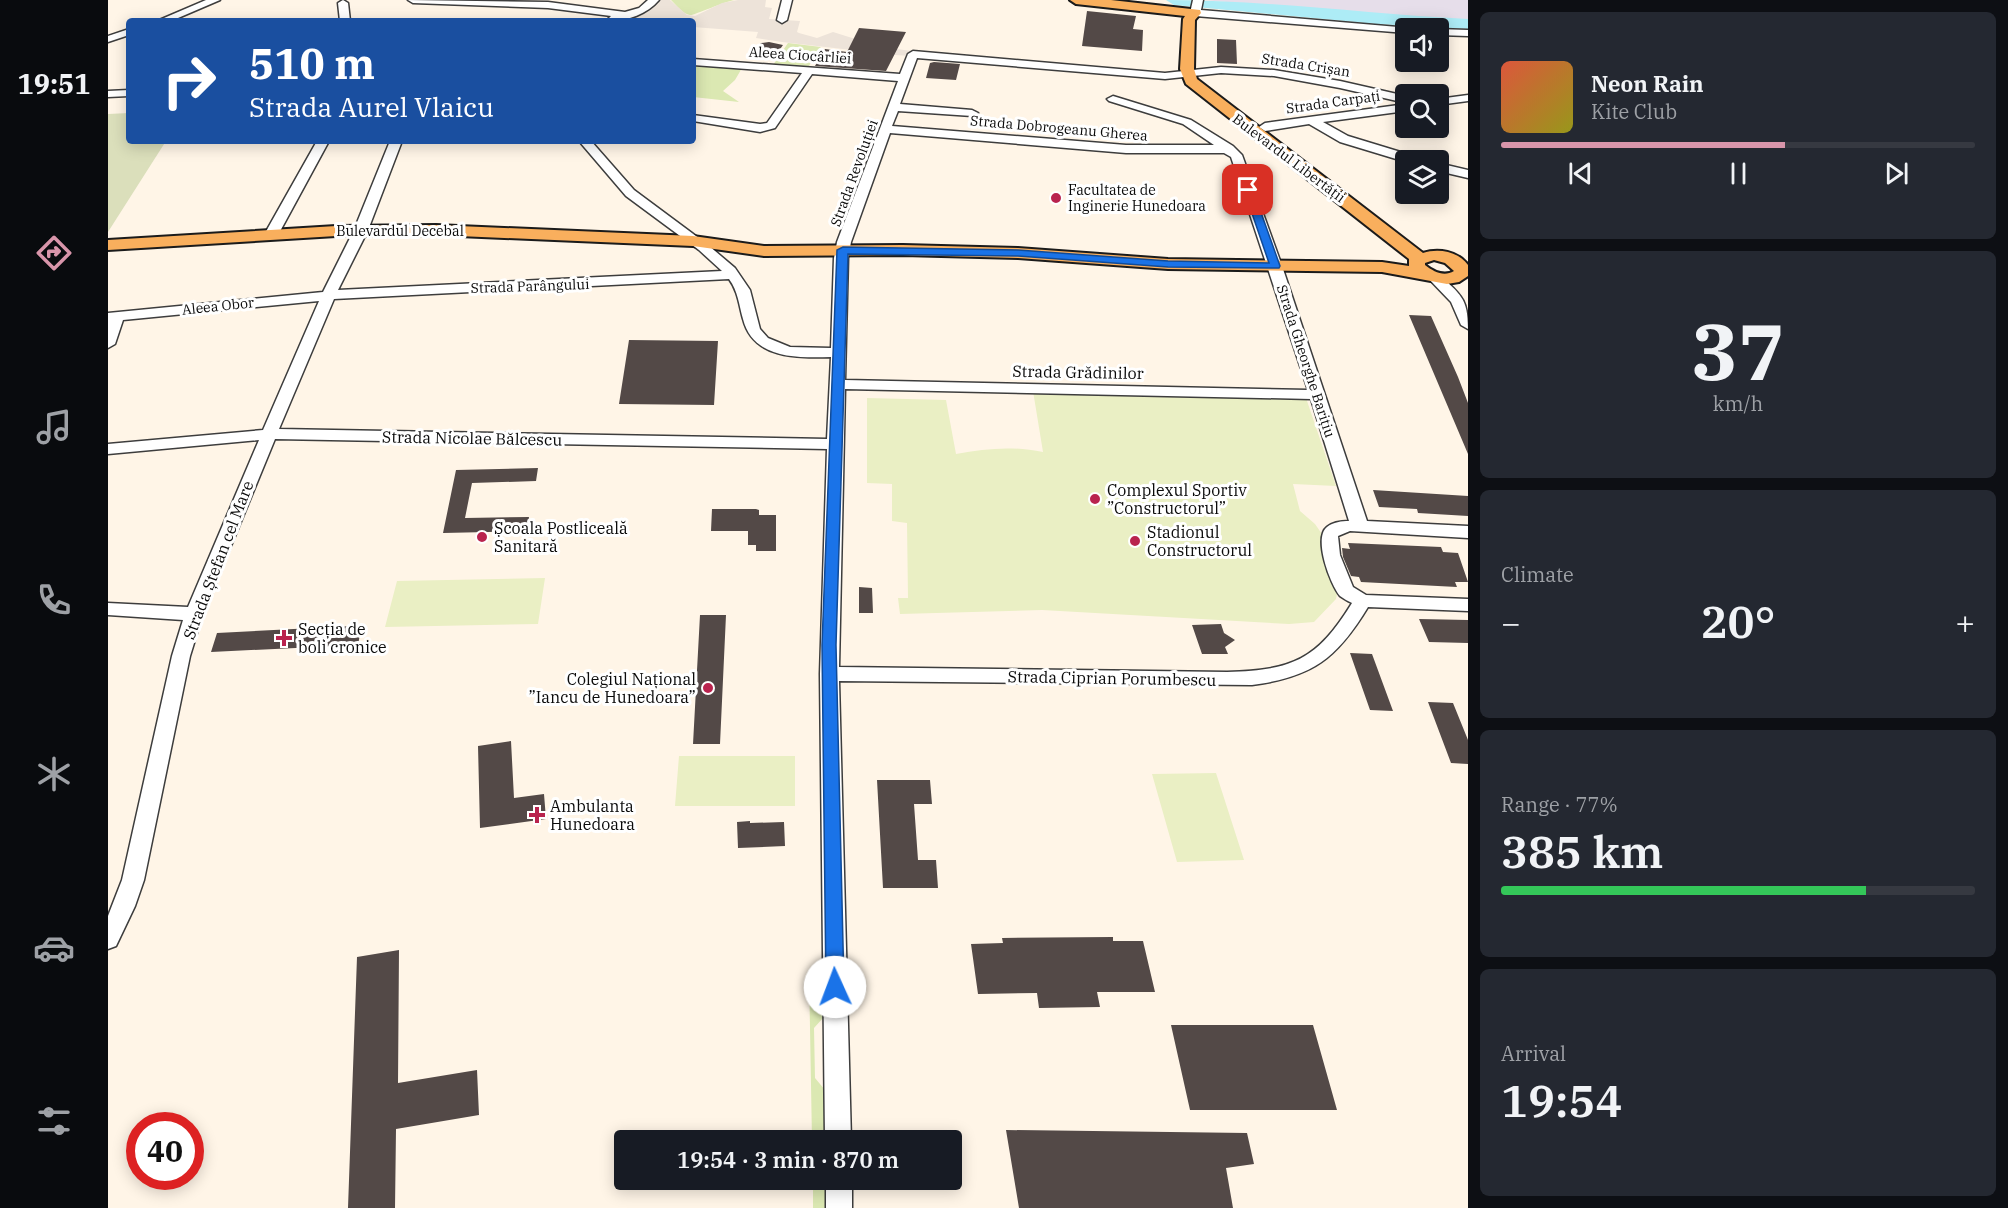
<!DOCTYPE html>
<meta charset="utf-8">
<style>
body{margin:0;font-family:"IBM Plex Serif",serif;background:#242831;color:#f1f3f6;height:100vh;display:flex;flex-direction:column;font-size:22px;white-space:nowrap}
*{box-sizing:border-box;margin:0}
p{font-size:20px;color:#9ea1a6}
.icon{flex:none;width:33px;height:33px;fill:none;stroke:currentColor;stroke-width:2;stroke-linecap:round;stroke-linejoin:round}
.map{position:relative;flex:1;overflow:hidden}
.panel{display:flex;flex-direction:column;gap:12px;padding:12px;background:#0d0f14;width:540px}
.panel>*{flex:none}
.hud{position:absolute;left:18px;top:18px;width:570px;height:126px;border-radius:6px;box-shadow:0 3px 15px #0003;background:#1a4fa0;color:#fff;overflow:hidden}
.fabs{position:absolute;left:1287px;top:18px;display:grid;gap:12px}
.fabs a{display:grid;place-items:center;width:54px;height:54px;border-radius:6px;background:#171b24;box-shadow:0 3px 15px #0003;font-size:30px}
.speed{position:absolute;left:18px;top:1112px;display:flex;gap:12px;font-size:30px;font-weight:700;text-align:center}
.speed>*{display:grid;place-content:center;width:78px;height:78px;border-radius:50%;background:#171b24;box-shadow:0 3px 15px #0003;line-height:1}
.speed .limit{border:9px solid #d22;background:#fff;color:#111}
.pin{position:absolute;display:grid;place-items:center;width:51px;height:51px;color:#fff;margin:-26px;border-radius:12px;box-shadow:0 3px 9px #0006}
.me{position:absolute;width:66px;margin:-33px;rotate:358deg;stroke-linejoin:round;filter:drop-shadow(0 0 4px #0008)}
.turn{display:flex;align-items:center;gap:21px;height:126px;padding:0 24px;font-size:27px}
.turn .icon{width:78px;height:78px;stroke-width:2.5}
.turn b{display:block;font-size:42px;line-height:51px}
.big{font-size:45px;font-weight:600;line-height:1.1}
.panel .widget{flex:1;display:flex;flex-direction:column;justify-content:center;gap:9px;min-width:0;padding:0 21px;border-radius:9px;background:#242831}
.panel .dial{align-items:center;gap:0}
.dial b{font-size:78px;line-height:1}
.song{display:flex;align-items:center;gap:18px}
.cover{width:72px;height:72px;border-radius:9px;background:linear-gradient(135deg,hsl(10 70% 55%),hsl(60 70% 35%))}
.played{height:6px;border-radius:3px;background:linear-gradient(90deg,#d895aa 60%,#363941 60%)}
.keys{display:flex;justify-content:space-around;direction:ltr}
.heat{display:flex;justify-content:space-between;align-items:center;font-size:33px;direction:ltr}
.charge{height:9px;border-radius:4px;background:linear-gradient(90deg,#34c759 77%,#363941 0)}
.trip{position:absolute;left:506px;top:1130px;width:348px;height:60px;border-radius:6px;background:#171b24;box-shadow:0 3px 15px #0003;font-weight:600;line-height:60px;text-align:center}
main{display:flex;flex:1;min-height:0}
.tab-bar{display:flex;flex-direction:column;width:108px;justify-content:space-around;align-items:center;background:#090b0e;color:#9ea1a6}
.tab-bar .icon{width:42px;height:42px}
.tab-bar .selected{color:#d895aa}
.tab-bar b{font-size:27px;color:#f1f3f6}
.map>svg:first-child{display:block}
.industrial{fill:#e6deea}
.green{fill:#dbe8b2}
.cemetery{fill:#dbdfbb}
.pitch{fill:#eaefc4}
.plaza{fill:#ede3d9}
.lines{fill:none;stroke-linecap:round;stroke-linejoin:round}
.river{fill:#adecf6;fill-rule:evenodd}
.building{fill:#534947}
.minor-casing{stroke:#3d3d3d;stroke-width:3}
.major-casing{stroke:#1b1b1b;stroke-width:4}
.minor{fill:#fff;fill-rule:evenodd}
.major{fill:#f9af5d;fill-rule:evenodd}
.route{fill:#1a73e8;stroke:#114b97;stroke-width:1.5}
.poi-dot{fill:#b9234e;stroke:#fff;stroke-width:2}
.labels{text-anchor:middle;stroke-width:6;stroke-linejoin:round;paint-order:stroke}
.far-street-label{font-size:14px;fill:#0a0a0a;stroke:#fff}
.far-poi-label{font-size:14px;fill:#0a0a0a;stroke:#fff;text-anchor:start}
.street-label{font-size:16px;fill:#0a0a0a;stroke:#fff}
.poi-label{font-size:16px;fill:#0a0a0a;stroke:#fff;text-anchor:start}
</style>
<main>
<nav class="tab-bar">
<b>19:51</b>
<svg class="icon selected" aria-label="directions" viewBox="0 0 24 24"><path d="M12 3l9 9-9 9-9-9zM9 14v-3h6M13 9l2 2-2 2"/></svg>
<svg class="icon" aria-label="music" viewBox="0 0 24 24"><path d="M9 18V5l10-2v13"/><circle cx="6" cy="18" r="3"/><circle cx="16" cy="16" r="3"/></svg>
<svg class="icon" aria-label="phone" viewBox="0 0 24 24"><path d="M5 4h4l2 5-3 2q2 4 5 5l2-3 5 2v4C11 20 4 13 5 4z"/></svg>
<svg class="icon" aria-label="climate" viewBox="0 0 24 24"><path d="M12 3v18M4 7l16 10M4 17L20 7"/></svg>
<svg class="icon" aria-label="car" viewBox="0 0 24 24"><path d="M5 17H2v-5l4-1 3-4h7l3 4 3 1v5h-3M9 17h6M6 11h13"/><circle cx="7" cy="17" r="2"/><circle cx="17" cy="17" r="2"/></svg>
<svg class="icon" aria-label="filters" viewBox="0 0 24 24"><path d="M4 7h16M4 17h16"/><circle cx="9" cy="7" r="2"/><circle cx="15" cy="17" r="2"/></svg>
</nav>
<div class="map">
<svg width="1360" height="1208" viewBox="0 0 1360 1208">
<rect width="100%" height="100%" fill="#fff5e7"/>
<path class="industrial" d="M 1095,0 L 1360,0 L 1360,19 L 1316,19 Z"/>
<path class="green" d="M 563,0 L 627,0 C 617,1 585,16 582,15 C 575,14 568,5 563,0 Z
M 680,43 L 713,47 L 699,69 L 665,65 Z
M 585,64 L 634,68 L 627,80 L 615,91 L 631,102 L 585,97 Z
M 701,972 L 713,979 L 715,1018 L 706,1028 L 707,1078 L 717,1090 L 717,1140 L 704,1140 Z
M 705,1179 L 718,1179 L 717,1208 L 705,1208 Z"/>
<path class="cemetery" d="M 21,113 L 21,141 L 58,141 L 0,232 L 0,114 Z"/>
<path class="pitch" d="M 925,391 L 1198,398 L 1228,486 L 1185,484 L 1192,511 L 1207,524 L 1216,537 L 1230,589 L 1228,599 L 1206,622 L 1181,624 L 934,610 L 792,614 L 790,598 L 800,598 L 799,523 L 784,521 L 784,484 L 759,483 L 759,398 L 838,400 L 848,454 C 879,448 905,446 935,452 Z
M 437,578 L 430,624 L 277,627 L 289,581 Z
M 571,756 L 687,756 L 687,806 L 567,806 Z
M 1108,773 L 1136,860 L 1069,862 L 1044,774 Z"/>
<path class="plaza" d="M 551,0 L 562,0 L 579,15 L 587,16 L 614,3 L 630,0 L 658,0 L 657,7 L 664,8 L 661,19 L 692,21 L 689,32 L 691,33 L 709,38 L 725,32 L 773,47 L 804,51 L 803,56 L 787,55 L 674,42 L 648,38 L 650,32 L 585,27 L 585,21 L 503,21 Z"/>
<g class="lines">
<path class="river" d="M 1058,0 C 1159,0 1259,14 1360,19 L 1360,29 L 1268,24 L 1066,5 Z"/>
</g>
<path class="building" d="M 979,11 L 1028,16 L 1025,29 L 1035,30 L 1034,51 L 974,46 Z
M 751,28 L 798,32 L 778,71 L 707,66 L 717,49 L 739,52 Z
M 1109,39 L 1128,40 L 1129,64 L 1109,63 Z
M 661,42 L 675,45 L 668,55 L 652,57 L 646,52 L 653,43 Z
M 826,62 L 852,64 L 848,80 L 818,78 L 822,63 Z
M 1301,315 L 1323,316 L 1350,377 L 1360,403 L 1360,454 Z
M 521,340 L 610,341 L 606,405 L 511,404 Z
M 430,468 L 428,481 L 364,483 L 357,518 L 421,517 L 419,531 L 335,533 L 348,470 Z
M 1265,490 L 1360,496 L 1360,516 L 1310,513 L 1309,509 L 1271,507 Z
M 604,509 L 648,509 L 651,510 L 651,515 L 668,515 L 668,551 L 648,551 L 648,545 L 640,545 L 640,531 L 603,531 Z
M 1240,543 L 1333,547 L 1335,552 L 1350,553 L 1360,582 L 1347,582 L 1349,587 L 1253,582 L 1251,577 L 1243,576 L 1235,557 L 1234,548 L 1242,549 Z
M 751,587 L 764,588 L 765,613 L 751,613 Z
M 592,615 L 618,615 L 612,744 L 585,744 Z
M 1311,619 L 1360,620 L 1360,643 L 1321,642 Z
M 1113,624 L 1116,633 L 1127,640 L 1117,647 L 1120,654 L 1094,654 L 1084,625 Z
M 245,626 L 245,630 L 253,629 L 250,645 L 103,652 L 109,633 Z
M 1242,653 L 1264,654 L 1285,711 L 1262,710 Z
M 1320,702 L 1345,703 L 1360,740 L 1360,764 L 1343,763 Z
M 403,741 L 406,798 L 436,794 L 438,819 L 372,828 L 370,746 Z
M 769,780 L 822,780 L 824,804 L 806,804 L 810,860 L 828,860 L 830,888 L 775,888 Z
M 642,821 L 642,823 L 676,822 L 677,846 L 630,848 L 629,822 Z
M 1005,937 L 1005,941 L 1035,941 L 1047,992 L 989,992 L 992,1007 L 931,1008 L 929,993 L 870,994 L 863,944 L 895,943 L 894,938 Z
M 291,950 L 290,1083 L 369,1070 L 371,1115 L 288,1129 L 287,1208 L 240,1208 L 249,957 Z
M 1063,1025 L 1205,1025 L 1229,1110 L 1082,1110 Z
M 898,1130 L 1139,1133 L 1146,1164 L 1118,1168 L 1125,1208 L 911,1208 Z"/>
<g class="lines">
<defs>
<path id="minor" d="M 98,0 L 112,0 L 63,21 L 49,21 Z
M 235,0 L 240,3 L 242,21 L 232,21 L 230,3 Z
M 300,0 L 440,2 L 517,12 L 531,8 L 540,0 L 551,0 C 539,14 520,21 501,21 L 500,19 L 503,16 L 440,8 L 305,3 Z
M 674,0 L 684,0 L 679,20 L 674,23 L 669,20 Z
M 1085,0 L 1095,0 L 1093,10 L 1302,28 L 1298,28 L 1298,33 L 1087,16 L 1082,13 Z
M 21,29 L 21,35 L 0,42 L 0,36 Z
M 1330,29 L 1360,30 L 1360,36 L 1330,35 Z
M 805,51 L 1057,73 L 1113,67 L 1166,70 L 1232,81 L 1298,96 L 1298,103 L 1232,88 L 1166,76 L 1113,73 L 1057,79 L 809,58 L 792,104 L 864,110 L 870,113 L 864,116 L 790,111 L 784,126 L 1018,145 L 1106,145 L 1075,124 L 1001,101 L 999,99 L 1005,96 L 1083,120 L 1125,146 L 1134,155 L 1174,266 L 1259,521 L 1360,526 L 1360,538 L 1242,531 L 1230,536 L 1232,555 L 1245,587 L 1258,595 L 1360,599 L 1360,611 L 1260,607 C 1229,658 1205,677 1144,685 L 731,681 L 743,1140 L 717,1140 L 712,674 L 719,449 L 167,439 L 95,614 L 82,656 L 36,880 L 27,906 L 8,946 L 0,949 L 0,916 L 14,880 L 64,656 L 75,620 L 0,615 L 0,603 L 80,607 L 151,440 L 0,454 L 0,444 L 155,430 L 211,301 L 15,320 L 7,344 L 0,348 L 0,313 L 215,292 L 246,230 L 282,141 L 294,141 L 260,230 L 230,290 L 614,271 L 591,250 L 518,196 L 471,141 L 483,141 L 526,190 L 600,245 L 627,268 L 642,290 L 652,329 L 660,338 L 682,347 L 723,348 L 726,258 L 729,242 L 790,81 L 704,74 L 667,128 L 652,132 L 585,121 L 585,115 L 652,124 L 659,123 L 694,73 L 585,65 L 585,59 L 792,74 L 800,54 ZM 782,133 L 1018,153 L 1116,153 L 1123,157 L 1200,390 L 737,380 L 740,258 L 743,242 ZM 621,279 C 630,291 631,305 635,319 C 645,359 689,358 723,357 L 719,439 L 171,429 L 226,299 ZM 737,389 L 1203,399 L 1241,521 C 1234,521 1225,522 1219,527 C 1205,538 1222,584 1232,596 C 1236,599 1240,601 1244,603 C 1209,660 1185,670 1119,672 L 731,667 Z
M 21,90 L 21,96 L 0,97 L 0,91 Z
M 1360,95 L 1360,101 L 1330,105 L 1330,99 Z
M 1298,104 L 1298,111 L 1215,122 L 1240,136 L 1309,157 L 1311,160 L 1298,162 L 1232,142 L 1201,124 L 1157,131 L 1151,127 L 1157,123 Z
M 209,141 L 221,141 L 170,235 L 168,238 L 158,238 L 156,235 Z
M 1330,163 L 1360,170 L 1360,178 L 1330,171 Z
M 1326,273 L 1331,274 C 1352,295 1360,297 1360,329 L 1353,325 L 1343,302 L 1319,277 Z
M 718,1179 L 744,1179 L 744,1208 L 718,1208 Z"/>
<path id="major" d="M 962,0 L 1003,0 L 1092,10 L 1093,13 L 1087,20 L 1086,69 L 1089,79 L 1315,253 C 1330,248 1350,251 1360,265 L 1360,276 L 1351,282 L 1339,284 L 1274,272 L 1060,269 L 910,258 L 795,255 L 656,256 L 585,246 L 328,235 L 228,236 L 0,250 L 0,240 L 228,226 L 328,225 L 585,236 L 656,246 L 795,245 L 910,248 L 1060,259 L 1274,262 L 1301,266 L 1301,259 L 1078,84 L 1072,69 L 1075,19 L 1077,16 L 968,4 ZM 1326,260 L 1337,263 L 1346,271 C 1336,277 1326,272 1317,265 L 1317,263 Z"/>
</defs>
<use href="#minor" class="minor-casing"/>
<use href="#major" class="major-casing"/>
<use href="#minor" class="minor"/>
<use href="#major" class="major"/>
</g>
<path class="route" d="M 1140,187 L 1145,190 L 1172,266 L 1171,268 L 1060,267 L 910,256 L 740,254 L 728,645 L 736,987 L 733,992 L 727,994 L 721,992 L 718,987 L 714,645 L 729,250 L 735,247 L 910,250 L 1060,261 L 1161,263 L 1136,190 Z"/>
<g class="poi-dot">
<circle cx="948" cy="198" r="6"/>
<circle cx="987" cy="499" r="6"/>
<circle cx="374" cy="537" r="6"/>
<circle cx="1027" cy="541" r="6"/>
<path d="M173 629h6v6h6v6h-6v6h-6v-6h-6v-6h6z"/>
<circle cx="600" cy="688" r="6"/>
<path d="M426 806h6v6h6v6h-6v6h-6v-6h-6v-6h6z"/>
</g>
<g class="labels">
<g class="far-street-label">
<text transform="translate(692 55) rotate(4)" y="5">Aleea Ciocârliei</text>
<text transform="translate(1198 65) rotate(9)" y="5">Strada Crișan</text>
<text transform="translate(1225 102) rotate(-8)" y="5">Strada Carpați</text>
<text transform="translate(951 128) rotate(5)" y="5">Strada Dobrogeanu Gherea</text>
<text transform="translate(1181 158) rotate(37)" y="5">Bulevardul Libertății</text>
<text transform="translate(746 173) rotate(-70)" y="5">Strada Revoluției</text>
<text x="292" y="236">Bulevardul Decebal</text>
<text transform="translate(422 286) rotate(-2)" y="5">Strada Parângului</text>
<text transform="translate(110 306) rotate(-6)" y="5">Aleea Obor</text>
<text transform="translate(1198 361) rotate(72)" y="5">Strada Gheorghe Barițiu</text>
</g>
<g class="far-poi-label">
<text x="960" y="195">Facultatea de<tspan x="960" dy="16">Inginerie Hunedoara</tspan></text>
</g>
<g class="street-label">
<text transform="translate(970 372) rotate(1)" y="6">Strada Grădinilor</text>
<text transform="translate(364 438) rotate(1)" y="6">Strada Nicolae Bălcescu</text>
<text transform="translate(110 560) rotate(-69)" y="6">Strada Ștefan cel Mare</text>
<text transform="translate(1004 678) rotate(1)" y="6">Strada Ciprian Porumbescu</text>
</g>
<g class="poi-label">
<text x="999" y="496">Complexul Sportiv<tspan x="999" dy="18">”Constructorul”</tspan></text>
<text x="386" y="534">Școala Postliceală<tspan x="386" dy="18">Sanitară</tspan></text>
<text x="1039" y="538">Stadionul<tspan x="1039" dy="18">Constructorul</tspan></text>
<text x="190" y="635">Secția de<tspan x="190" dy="18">boli cronice</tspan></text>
<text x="588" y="685" text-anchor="end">Colegiul Național<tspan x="588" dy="18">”Iancu de Hunedoara”</tspan></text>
<text x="442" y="812">Ambulanta<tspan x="442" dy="18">Hunedoara</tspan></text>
</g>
</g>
</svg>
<div class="fabs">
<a><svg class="icon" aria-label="sound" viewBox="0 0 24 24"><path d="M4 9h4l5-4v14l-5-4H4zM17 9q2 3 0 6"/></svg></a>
<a><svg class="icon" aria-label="search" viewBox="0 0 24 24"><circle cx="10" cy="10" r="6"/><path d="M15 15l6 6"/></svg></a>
<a><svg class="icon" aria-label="layers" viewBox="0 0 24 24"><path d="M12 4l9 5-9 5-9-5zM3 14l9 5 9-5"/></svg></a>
</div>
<div class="speed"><div class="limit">40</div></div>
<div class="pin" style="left:1140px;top:190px;background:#d93025"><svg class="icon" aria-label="arrive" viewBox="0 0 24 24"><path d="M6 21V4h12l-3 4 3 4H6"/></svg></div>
<svg class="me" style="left:727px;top:987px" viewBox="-20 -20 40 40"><circle r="19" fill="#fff"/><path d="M0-13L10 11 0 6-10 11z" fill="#1a73e8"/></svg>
<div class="trip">19:54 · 3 min · 870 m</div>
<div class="hud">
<div class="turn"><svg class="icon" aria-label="right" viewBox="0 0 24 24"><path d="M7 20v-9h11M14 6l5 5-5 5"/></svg><div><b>510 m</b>Strada Aurel Vlaicu</div></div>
</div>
</div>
<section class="panel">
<div class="widget">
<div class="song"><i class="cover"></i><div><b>Neon Rain</b><p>Kite Club</p></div></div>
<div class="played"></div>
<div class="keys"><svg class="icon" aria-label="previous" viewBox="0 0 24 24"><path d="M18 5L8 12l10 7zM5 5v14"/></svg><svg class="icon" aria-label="pause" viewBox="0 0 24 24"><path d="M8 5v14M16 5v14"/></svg><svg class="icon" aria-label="next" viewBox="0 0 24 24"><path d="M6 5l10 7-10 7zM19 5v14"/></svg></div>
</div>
<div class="widget dial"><b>37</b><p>km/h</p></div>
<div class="widget"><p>Climate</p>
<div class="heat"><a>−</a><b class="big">20°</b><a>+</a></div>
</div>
<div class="widget"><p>Range · 77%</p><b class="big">385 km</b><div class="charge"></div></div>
<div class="widget"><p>Arrival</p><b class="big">19:54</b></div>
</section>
</main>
